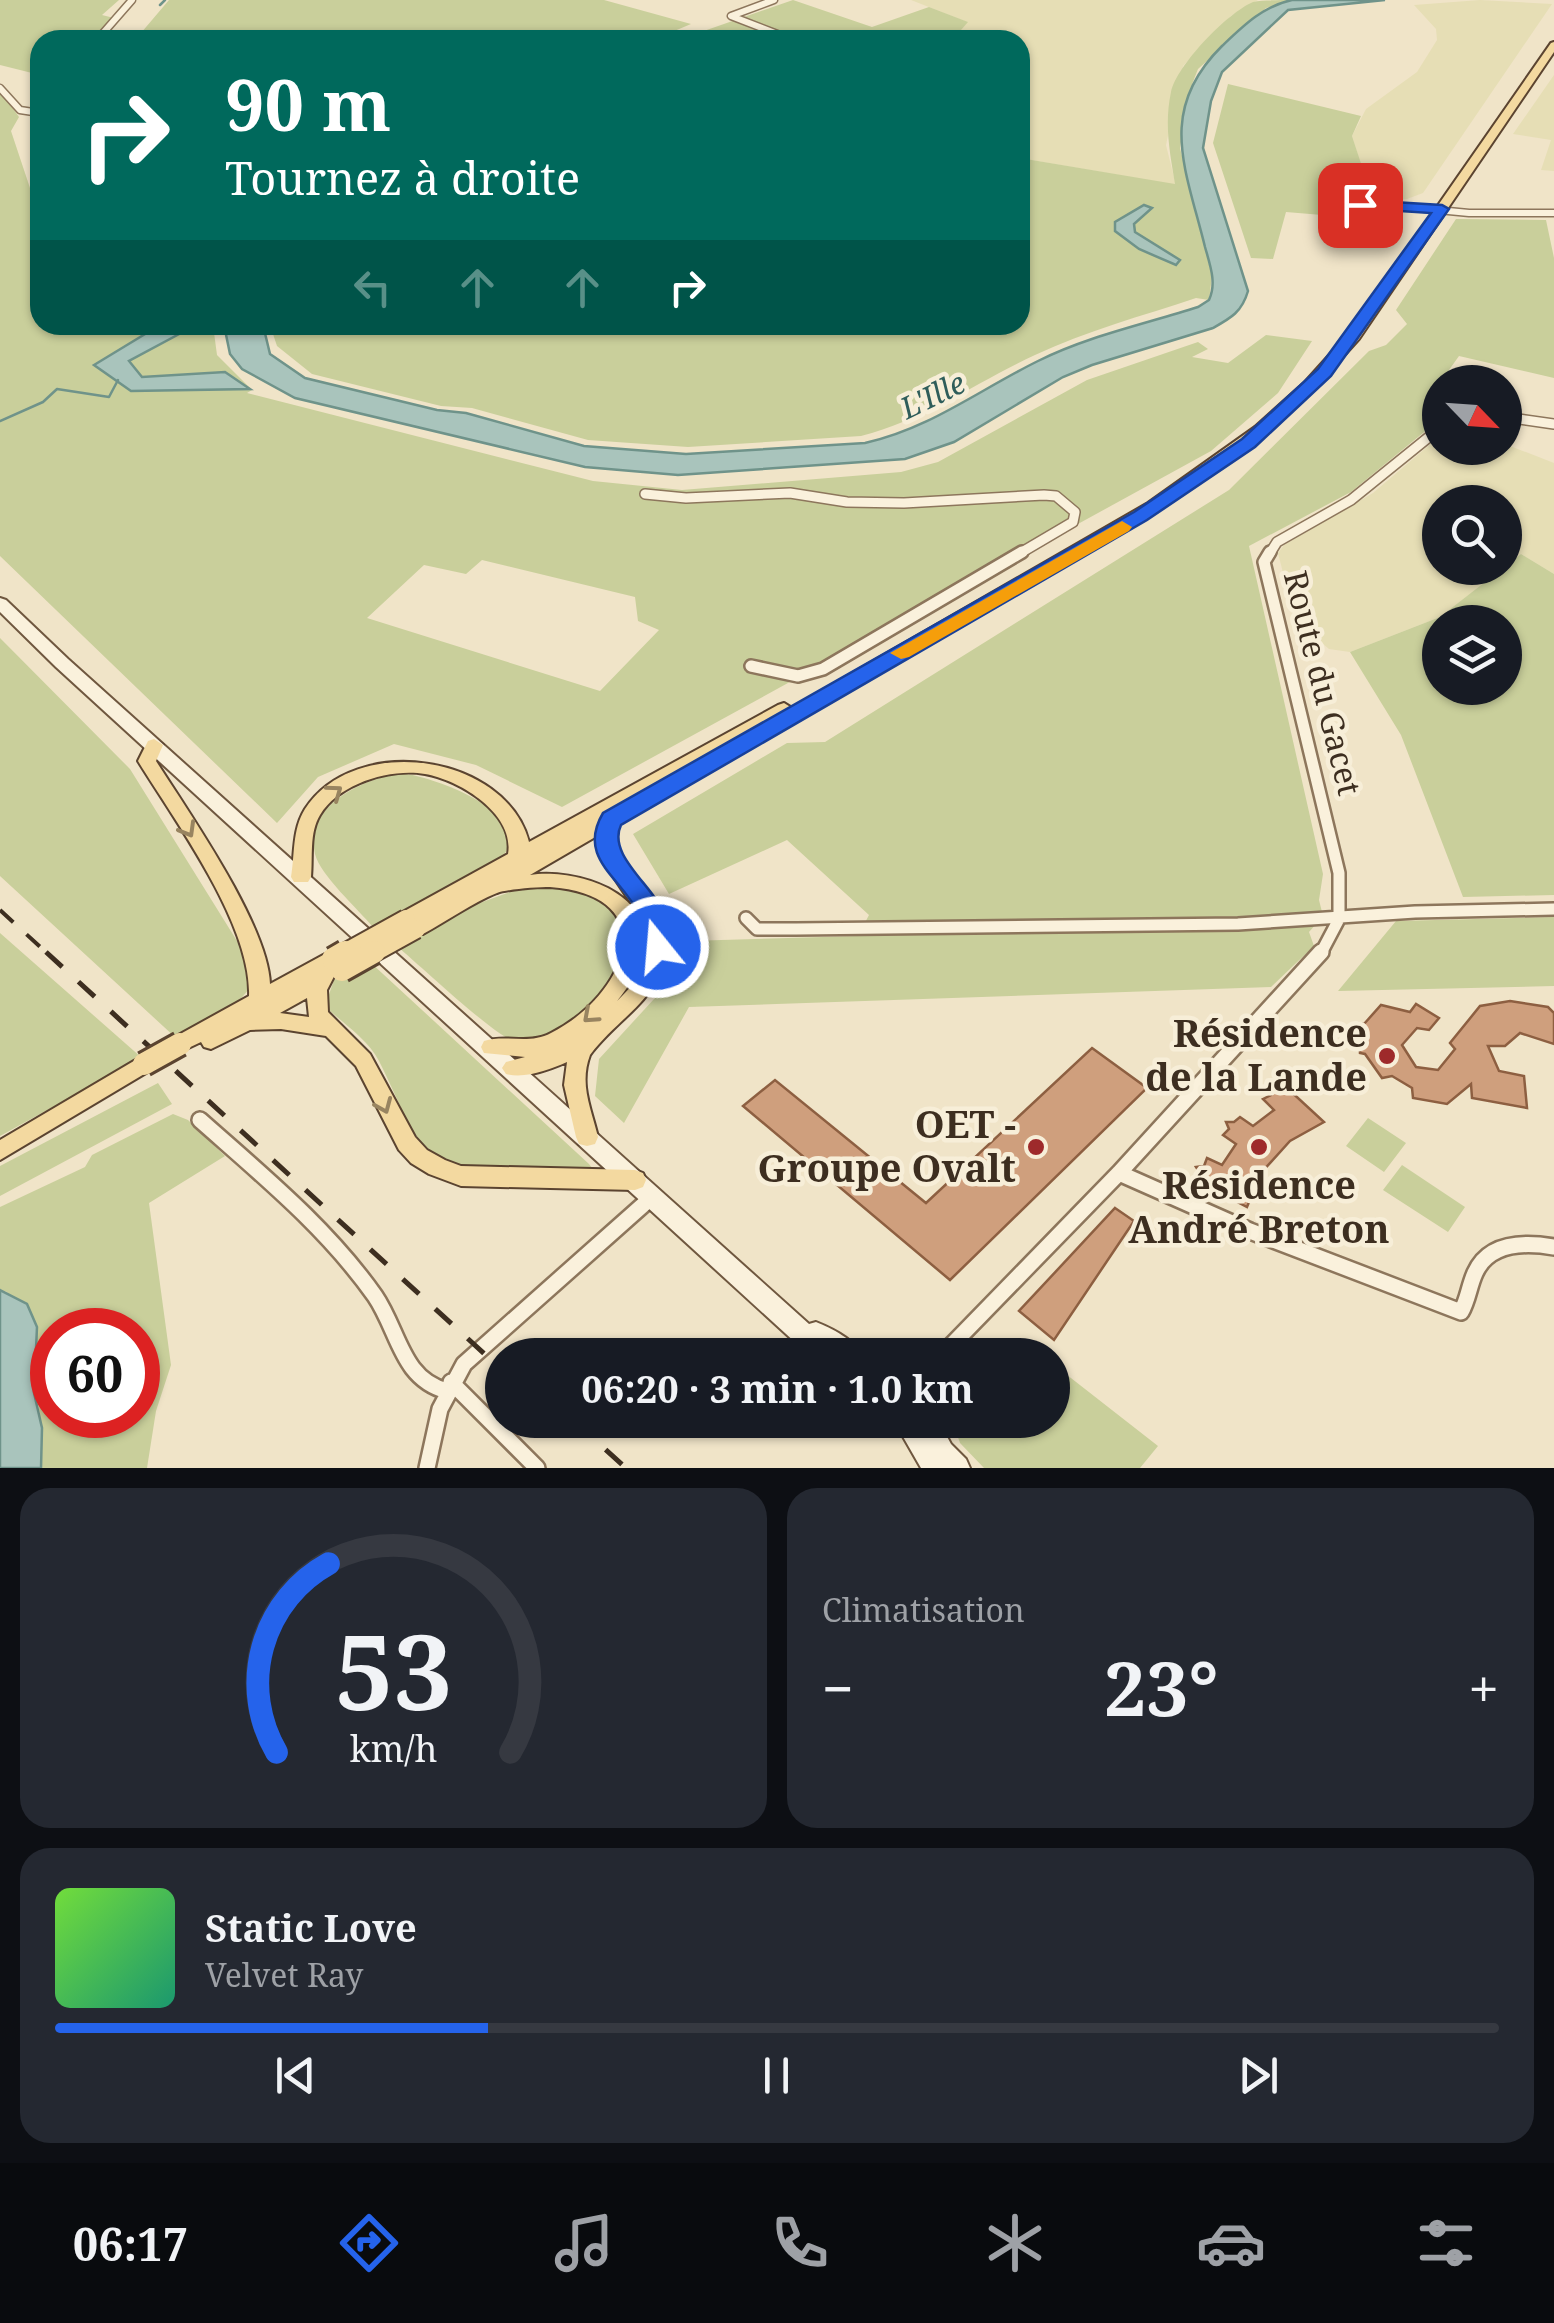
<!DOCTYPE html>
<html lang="fr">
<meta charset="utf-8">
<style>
body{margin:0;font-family:"Noto Serif",serif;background:#242831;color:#f1f3f6;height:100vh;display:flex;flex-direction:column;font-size:38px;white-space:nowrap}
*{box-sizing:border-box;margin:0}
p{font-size:32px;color:#9ea1a6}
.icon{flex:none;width:55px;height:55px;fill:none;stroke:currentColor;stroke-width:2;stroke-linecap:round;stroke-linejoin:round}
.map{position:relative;height:1468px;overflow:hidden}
.sheet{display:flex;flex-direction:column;gap:20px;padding:20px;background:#0d0f14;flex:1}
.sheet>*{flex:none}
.hud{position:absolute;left:30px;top:30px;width:1000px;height:305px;border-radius:30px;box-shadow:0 2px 8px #0004;background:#00695c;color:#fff;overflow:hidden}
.needle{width:65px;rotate:115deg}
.fabs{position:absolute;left:1422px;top:365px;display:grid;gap:20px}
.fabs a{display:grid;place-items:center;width:100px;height:100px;border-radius:50%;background:#171b24;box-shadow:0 2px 8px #0004;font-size:50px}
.speed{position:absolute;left:30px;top:1308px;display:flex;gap:20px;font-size:50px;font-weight:700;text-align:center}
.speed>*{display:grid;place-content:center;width:130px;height:130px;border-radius:50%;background:#171b24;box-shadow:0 2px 8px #0004;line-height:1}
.speed .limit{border:15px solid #d22;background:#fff;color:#111}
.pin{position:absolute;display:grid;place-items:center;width:85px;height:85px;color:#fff;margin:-42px;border-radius:20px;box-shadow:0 5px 15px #0006}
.me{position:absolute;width:110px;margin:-55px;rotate:343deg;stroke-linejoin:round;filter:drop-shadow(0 0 8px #0008)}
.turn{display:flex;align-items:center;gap:35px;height:210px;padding:0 30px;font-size:45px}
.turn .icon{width:130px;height:130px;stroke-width:2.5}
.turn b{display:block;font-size:70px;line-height:85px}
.lanes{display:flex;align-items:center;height:95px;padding:0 30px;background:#0003;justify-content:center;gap:50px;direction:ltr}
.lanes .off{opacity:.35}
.big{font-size:75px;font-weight:700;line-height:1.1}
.sheet .card{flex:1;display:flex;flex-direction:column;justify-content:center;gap:15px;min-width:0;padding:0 35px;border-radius:30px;background:#242831}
.sheet .dial{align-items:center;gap:0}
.dial svg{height:260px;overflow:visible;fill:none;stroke:#363941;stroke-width:7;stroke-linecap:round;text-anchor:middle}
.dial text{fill:#f1f3f6;stroke:none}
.song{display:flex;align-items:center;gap:30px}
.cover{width:120px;height:120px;border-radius:15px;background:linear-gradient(135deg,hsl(100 70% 55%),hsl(160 70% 35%))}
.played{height:10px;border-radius:5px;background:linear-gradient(90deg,#2563eb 30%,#363941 30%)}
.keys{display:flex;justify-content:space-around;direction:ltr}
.heat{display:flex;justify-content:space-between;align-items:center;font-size:55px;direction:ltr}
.sheet .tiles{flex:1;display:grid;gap:20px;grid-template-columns:1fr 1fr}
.card:last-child{grid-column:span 2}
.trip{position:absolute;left:485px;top:1338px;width:585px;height:100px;border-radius:50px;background:#171b24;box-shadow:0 2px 8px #0004;font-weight:700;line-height:100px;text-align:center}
.dock{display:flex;height:160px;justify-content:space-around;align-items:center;background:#090b0e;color:#9ea1a6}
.dock .icon{width:70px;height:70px}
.dock .on{color:#2563eb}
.dock b{font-size:45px;color:#f1f3f6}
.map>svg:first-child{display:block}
.farmland{fill:#e6deb5}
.green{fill:#c9cf9b;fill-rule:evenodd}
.water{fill:#a9c4bc;stroke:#6f938a;stroke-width:2.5}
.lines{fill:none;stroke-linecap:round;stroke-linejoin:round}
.stream{stroke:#6f938a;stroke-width:2.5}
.building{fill:#cf9f7d;stroke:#8d5f41;stroke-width:2.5}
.minor-far3-casing{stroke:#8d765c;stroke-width:9}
.minor-far2-casing{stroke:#8d765c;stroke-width:12}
.minor-far1-casing{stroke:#8d765c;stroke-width:16}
.minor-casing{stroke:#8d765c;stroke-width:20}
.secondary-casing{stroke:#6f573f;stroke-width:4}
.primary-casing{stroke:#5b4430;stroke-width:4}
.minor-far3{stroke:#faf1dc;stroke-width:6}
.minor-far2{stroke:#faf1dc;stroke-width:9}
.minor-far1{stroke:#faf1dc;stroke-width:11}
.minor{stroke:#faf1dc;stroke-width:15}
.secondary{fill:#faf1dc;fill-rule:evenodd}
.primary{fill:#f3d9a0;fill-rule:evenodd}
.rail-far1{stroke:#3d2e20;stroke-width:4;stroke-dasharray:18 18;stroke-linecap:butt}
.rail{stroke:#3d2e20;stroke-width:5;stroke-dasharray:22 22;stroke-linecap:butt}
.primary-bridge-far1-casing{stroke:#5b4430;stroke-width:22;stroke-linecap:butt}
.primary-bridge-casing{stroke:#5b4430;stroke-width:28;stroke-linecap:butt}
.primary-bridge-far1{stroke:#f3d9a0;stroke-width:18}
.primary-bridge{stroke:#f3d9a0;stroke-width:22}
.oneway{stroke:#988460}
.route{fill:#2563eb;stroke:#184099;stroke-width:2.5}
.slow{fill:#f59e0b}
.poi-dot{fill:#9e2a2b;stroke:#f7eed8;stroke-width:4}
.labels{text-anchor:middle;stroke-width:9;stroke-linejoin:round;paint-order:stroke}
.far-water-label{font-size:30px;font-style:italic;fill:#2f5d5a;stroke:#f7eed8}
.street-label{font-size:32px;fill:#3d2e20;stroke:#f7eed8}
.near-poi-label{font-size:38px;font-weight:bold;fill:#3d2e20;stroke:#f7eed8;text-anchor:end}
</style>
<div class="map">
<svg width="1554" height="1468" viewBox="0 0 1554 1468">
<rect width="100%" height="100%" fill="#f0e4c8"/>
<path class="farmland" d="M 911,0 L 1258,0 L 1231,16 L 1183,66 L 1166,145 L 1176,185 L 1020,158 L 1020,56 L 1023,52 L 1020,40 L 989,40 L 960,30 L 967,22 Z
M 1480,0 L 1552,4 L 1423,193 L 1407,199 L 1372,200 L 1352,136 L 1366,109 L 1417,72 L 1437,40 L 1436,29 L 1414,5 Z
M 1554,75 L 1554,171 L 1541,170 L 1551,140 L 1513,134 Z
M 1440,436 L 1440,448 L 1505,448 L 1505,444 L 1554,463 L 1554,574 L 1521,554 L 1505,566 L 1505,502 L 1440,502 L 1440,568 L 1504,568 L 1440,617 L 1350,652 L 1329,649 L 1295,620 L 1278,553 L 1284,545 L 1373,493 Z"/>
<path class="green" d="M 0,0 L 119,0 L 102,15 L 114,18 L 94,40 L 40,40 L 40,75 L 0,65 Z
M 169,0 L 604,0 L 691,24 L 653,40 L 135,40 Z
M 793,0 L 872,27 L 929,7 L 968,22 L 961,30 L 989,40 L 678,40 Z
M 1292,0 L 1266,8 L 1198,69 L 1189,92 L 1180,148 L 1212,276 L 1209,300 L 1196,298 C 1142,316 1086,331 1035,355 C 975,383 927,419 861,436 L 688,447 L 588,440 L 472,408 L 441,406 L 312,374 L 277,346 L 273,334 L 276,325 L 1020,325 L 1020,158 L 1175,184 C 1170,153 1164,125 1171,92 C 1177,65 1227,13 1253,2 C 1264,0 1280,0 1292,0 Z
M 1228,84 L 1361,116 L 1352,136 L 1371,194 L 1344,197 L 1345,209 L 1334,216 L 1286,212 L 1273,259 L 1251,258 L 1213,143 Z
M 0,90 L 19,117 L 11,131 L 32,194 L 40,199 L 40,325 L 213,325 L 217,355 L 252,390 L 247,393 L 593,481 L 682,490 L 901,472 L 938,462 L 1087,380 L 1198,342 L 1208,349 L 1192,357 L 1228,363 L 1266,335 L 1312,341 L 1278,393 L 1211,451 L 562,807 L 476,765 L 394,744 L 318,777 L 277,823 L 0,556 ZM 482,560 L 635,597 L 638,621 L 659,630 L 600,691 L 367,618 L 424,565 L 466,574 Z
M 1456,219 L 1546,220 L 1554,258 L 1554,378 L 1459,356 L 1449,370 L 1447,382 L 1440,382 L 1440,419 L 1351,492 L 1249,546 L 1323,874 L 1319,900 L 1323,916 L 1309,932 L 1314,946 L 1271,987 L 689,1007 L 624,1123 L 595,1096 L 599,1059 L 665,987 L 688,941 L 858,936 L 869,915 L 787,840 L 669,894 L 633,834 L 787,743 L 825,742 L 1229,490 L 1369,351 L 1386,345 L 1407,324 L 1396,310 Z
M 1521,554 L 1554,574 L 1554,895 L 1463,897 L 1401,735 L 1350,652 L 1440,617 ZM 1440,622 L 1505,622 L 1505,688 L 1440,688 Z
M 0,638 L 130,769 L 247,957 L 254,980 C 240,1010 203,1023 176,1038 L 0,876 Z
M 400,773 C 431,776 533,811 504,855 L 373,927 C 358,909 320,875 315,854 C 304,805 362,780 400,773 Z
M 532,884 C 551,887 575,887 593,894 C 684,933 569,1057 510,1039 C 492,1033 418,964 398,947 L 466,908 Z
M 1554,917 L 1554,986 L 1338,991 L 1396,921 Z
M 0,933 L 142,1058 L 0,1136 Z
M 370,962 L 589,1164 L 592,1168 C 572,1175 544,1170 523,1170 C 413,1170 422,1147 379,1061 C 367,1038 343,1024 325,1006 L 334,980 Z
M 158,1083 L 172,1104 L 0,1196 L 0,1166 Z
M 173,1114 L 188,1120 L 225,1156 L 149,1203 L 171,1365 L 156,1411 L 147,1468 L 41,1468 C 47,1408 26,1348 7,1292 L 0,1290 L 0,1207 L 85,1167 L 92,1155 ZM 52,1330 L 138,1330 L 138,1415 L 52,1415 Z
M 1368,1118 L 1406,1143 L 1384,1172 L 1346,1146 Z
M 1402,1165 L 1465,1207 L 1448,1232 L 1383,1190 Z
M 1053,1364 L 1158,1446 L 1140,1468 L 984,1468 L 960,1443 L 952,1420 L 1052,1420 Z"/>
<path class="water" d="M 1292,0 L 1385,0 L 1288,10 L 1222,72 L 1211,101 L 1203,148 L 1248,291 C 1242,312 1231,318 1213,328 L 1092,365 L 1063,377 L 954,442 L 905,459 L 678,475 L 585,467 L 295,398 L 242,369 L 230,354 L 224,325 L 263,325 L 270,354 L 305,378 L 437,410 L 466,413 L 584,446 L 686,454 L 865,443 C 929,429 979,390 1038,361 C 1088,336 1145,324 1198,307 L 1209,300 C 1217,283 1210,265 1205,247 C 1186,169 1156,111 1222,46 C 1243,26 1263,6 1292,0 Z
M 1144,205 L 1152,208 L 1134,224 L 1135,232 L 1180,260 L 1176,265 L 1139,249 L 1115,231 L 1115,222 Z
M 160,325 L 196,325 L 129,361 L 142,377 L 225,372 L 250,389 L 131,391 L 94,365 Z
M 0,1290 L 27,1304 L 37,1327 L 34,1393 L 42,1428 L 41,1468 L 0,1468 Z"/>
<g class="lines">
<path class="stream" d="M 160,5 L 165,0
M 0,421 L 43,402 L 57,389 L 109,397 L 118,380"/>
</g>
<path class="building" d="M 1510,1001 L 1548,1007 L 1554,1013 L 1554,1044 L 1520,1033 L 1505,1046 L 1488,1046 L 1499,1071 L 1524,1076 L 1527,1108 L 1472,1098 L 1471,1084 L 1447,1104 L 1413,1098 L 1412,1088 L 1392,1076 L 1382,1078 L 1365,1054 L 1360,1053 L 1359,1023 L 1364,1024 L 1381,1005 L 1410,1012 L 1416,1004 L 1439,1018 L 1429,1030 L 1417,1028 L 1402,1045 L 1416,1067 L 1438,1070 L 1455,1049 L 1450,1043 L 1480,1006 Z
M 1092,1048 L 1147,1088 L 950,1280 L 743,1106 L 775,1080 L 926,1203 Z
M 1286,1087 L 1324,1122 L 1290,1141 L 1261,1173 L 1247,1207 L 1197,1181 L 1200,1173 L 1196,1167 L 1204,1166 L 1207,1158 L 1222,1165 L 1236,1144 L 1223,1135 L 1229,1129 L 1226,1122 L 1234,1122 L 1240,1117 L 1253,1126 L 1274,1110 L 1263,1099 L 1271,1095 L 1271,1088 L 1278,1091 Z
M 1115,1208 L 1134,1221 L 1054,1340 L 1019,1311 Z"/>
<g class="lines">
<defs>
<path id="minor-far3" d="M 774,0 L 731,16 L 793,40
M 97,40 L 132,0
M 0,88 L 20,110 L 33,112 L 40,104
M 1356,202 L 1469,213 L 1554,213"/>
<path id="minor-far2" d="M 1505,417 L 1554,424
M 645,494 L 686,498 L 790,493 L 847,502 L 904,503 L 1044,495 L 1056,496 L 1075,512 L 1073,522 L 1017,555
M 1269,555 L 1277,542 L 1351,500 L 1440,428"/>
<path id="minor-far1" d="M 1270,552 L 1264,562 L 1339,873 L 1339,919 L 1320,955
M 751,666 L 798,676 L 823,669 L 1022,552
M 746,918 L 757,929 L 796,929 L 1238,924 L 1415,912 L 1554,909"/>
<path id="minor" d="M 200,1120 C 262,1175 327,1228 375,1296 C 399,1331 401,1379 447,1391
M 1119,1173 L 1250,1231 L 1461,1312 C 1468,1300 1469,1286 1475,1273 C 1489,1242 1525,1242 1554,1247
M 942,1355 L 1119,1173 L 1321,952
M 451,1382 L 537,1468
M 427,1468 L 440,1409 L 464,1364 L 652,1197"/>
<path id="secondary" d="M 0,598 L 6,600 L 68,659 L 809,1324 L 816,1322 C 831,1328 855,1340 862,1355 L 809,1355 L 56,667 L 0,612 Z
M 938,1420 L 951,1444 L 966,1459 L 970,1468 L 921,1468 L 894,1421 Z"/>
<path id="primary" d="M 1554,42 L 1554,52 L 1359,339 L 1314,389 L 1265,433 L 1158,509 L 619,824 C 602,875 691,909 661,973 C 645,1007 612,1025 590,1055 C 579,1084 591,1108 598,1137 L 595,1144 L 587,1146 L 579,1144 L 576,1137 L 564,1085 L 567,1062 C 549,1070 525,1079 506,1074 L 502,1068 L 506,1062 L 525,1057 L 484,1053 L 481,1047 L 484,1041 C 506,1034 529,1045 551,1033 C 626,995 667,896 550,887 C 537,887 508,889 497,893 C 472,903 447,921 423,934 L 409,934 L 406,929 L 408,926 L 399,924 L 396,919 L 399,914 L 508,854 C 515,814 460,780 425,774 C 391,768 339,783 320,815 C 309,833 313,857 311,877 L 308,882 L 294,882 L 291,877 C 295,854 292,830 305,809 C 355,732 506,754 529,842 L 778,705 L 784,703 L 792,708 L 1148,503 L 1255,427 L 1304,383 L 1349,333 L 1551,43 ZM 597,836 C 607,902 694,930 617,1001 C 629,986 639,972 643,952 C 656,892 575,868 530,875 Z
M 154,739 L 163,745 L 156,761 C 189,813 268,925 270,984 L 325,954 L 332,951 L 340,954 L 343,959 L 327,990 L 328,1012 L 370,1054 L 415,1137 L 427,1150 L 445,1160 L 461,1166 L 635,1170 L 643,1173 L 646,1180 L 643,1187 L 635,1190 L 461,1186 L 429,1174 L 411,1163 L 399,1150 L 356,1066 L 326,1036 L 281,1029 L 250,1030 L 211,1049 L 204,1047 L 201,1042 L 180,1052 L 173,1050 L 170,1044 L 173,1038 L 249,996 C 252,925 175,821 138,761 L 148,741 ZM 307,998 L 309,1017 L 280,1013 Z
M 144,1055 L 151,1058 L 155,1064 L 151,1070 L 0,1160 L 0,1140 Z"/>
</defs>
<use href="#minor-far3" class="minor-far3-casing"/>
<use href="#minor-far2" class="minor-far2-casing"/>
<use href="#minor-far1" class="minor-far1-casing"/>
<use href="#minor" class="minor-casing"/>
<use href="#secondary" class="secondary-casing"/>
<use href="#primary" class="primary-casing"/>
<use href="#minor-far3" class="minor-far3"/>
<use href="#minor-far2" class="minor-far2"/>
<use href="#minor-far1" class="minor-far1"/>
<use href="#minor" class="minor"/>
<use href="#secondary" class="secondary"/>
<use href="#primary" class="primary"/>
<path class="rail-far1" d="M 0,910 L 49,955"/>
<path class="rail" d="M 46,952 L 502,1370
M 573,1420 L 626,1468"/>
<defs>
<path id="primary-bridge-far1" d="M 341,955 L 406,919
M 369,955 L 416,929"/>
<path id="primary-bridge" d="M 333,959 L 345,952
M 342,970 L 374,952
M 144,1064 L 180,1044"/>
</defs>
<use href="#primary-bridge-far1" class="primary-bridge-far1-casing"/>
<use href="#primary-bridge" class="primary-bridge-casing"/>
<use href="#primary-bridge-far1" class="primary-bridge-far1"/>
<use href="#primary-bridge" class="primary-bridge"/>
</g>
<defs><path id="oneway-chevron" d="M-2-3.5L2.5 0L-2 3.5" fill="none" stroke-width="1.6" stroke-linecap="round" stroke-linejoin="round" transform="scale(2.5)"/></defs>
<g class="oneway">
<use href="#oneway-chevron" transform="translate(335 792) rotate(-36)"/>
<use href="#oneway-chevron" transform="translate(188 830) rotate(60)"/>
<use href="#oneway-chevron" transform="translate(590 1016) rotate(138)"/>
<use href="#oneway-chevron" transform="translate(384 1106) rotate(67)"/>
</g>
<path class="route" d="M 1360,200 L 1442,205 L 1449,209 L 1331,376 L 1255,447 L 1147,520 L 621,825 C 602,866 692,905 667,954 L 649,954 C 642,942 646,928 640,916 C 622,877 576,859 603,813 L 1134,512 L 1242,439 L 1318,369 L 1431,213 L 1355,208 L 1353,205 Z"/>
<path class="slow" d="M 1122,521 L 1132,527 L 1129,531 L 909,657 L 901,659 L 890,653 Z"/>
<g class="poi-dot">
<circle cx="1387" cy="1056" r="10"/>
<circle cx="1036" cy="1147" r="10"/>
<circle cx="1259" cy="1147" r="10"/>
</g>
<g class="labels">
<g class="far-water-label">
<text transform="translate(933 396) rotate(-26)" y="10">L'Ille</text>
</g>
<g class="street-label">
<text transform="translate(1322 683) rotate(76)" y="11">Route du Gacet</text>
</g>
<g class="near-poi-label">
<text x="1367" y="1047">Résidence<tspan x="1367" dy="44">de la Lande</tspan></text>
<text x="1016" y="1138">OET -<tspan x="1016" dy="44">Groupe Ovalt</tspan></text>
<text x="1259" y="1199" text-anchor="middle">Résidence<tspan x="1259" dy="44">André Breton</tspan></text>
</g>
</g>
</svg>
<div class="fabs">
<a><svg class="needle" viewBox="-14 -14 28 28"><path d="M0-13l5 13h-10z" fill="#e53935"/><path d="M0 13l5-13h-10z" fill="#9ea1a6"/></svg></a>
<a><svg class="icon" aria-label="search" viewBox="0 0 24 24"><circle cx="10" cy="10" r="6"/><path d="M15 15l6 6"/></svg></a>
<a><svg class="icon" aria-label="layers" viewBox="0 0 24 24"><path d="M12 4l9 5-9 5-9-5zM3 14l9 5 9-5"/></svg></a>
</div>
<div class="speed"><div class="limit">60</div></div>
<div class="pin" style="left:1360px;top:205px;background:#d93025"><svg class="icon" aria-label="arrive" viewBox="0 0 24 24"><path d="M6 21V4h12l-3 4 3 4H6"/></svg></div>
<svg class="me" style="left:658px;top:947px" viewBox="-20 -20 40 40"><circle r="17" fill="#2563eb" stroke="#fff" stroke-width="3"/><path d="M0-11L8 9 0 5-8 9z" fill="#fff"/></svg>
<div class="trip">06:20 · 3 min · 1.0 km</div>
<div class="hud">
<div class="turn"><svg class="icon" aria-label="right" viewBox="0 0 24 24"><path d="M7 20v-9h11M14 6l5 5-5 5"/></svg><div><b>90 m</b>Tournez à droite</div></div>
<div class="lanes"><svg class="icon off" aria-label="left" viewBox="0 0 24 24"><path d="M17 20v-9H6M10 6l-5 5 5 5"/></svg><svg class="icon off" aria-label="ahead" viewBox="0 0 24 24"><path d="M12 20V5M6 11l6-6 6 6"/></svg><svg class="icon off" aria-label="ahead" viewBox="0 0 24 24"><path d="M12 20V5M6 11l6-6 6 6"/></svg><svg class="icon" aria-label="right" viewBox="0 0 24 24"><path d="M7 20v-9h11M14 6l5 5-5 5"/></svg></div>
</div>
</div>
<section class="sheet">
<div class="tiles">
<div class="card dial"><svg viewBox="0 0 100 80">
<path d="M14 69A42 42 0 1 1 86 69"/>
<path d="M14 69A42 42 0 0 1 30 11" stroke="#2563eb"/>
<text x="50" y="56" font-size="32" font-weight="700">53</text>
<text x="50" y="72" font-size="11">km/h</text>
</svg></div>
<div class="card"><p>Climatisation</p>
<div class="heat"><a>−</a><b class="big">23°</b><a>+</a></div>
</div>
<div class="card">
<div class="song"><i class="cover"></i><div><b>Static Love</b><p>Velvet Ray</p></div></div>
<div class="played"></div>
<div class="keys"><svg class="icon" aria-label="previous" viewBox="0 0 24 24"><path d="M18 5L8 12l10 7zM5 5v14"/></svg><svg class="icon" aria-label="pause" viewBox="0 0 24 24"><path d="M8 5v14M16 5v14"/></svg><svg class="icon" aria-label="next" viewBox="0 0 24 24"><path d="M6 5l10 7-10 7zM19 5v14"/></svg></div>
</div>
</div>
</section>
<nav class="dock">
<b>06:17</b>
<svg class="icon on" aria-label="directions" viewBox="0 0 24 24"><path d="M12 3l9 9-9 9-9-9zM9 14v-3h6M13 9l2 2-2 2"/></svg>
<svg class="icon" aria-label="music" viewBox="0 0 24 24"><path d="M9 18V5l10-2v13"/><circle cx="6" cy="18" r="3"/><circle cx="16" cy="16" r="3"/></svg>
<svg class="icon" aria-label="phone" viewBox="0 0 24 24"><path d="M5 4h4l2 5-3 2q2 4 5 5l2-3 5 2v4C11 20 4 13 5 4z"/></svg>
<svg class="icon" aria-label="climate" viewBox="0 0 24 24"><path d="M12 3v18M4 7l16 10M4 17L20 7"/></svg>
<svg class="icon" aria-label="car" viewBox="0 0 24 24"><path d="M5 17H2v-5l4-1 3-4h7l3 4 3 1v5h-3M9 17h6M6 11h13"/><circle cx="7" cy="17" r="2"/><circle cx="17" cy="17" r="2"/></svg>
<svg class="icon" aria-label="filters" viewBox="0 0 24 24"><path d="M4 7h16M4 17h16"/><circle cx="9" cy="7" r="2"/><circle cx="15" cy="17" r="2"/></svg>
</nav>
